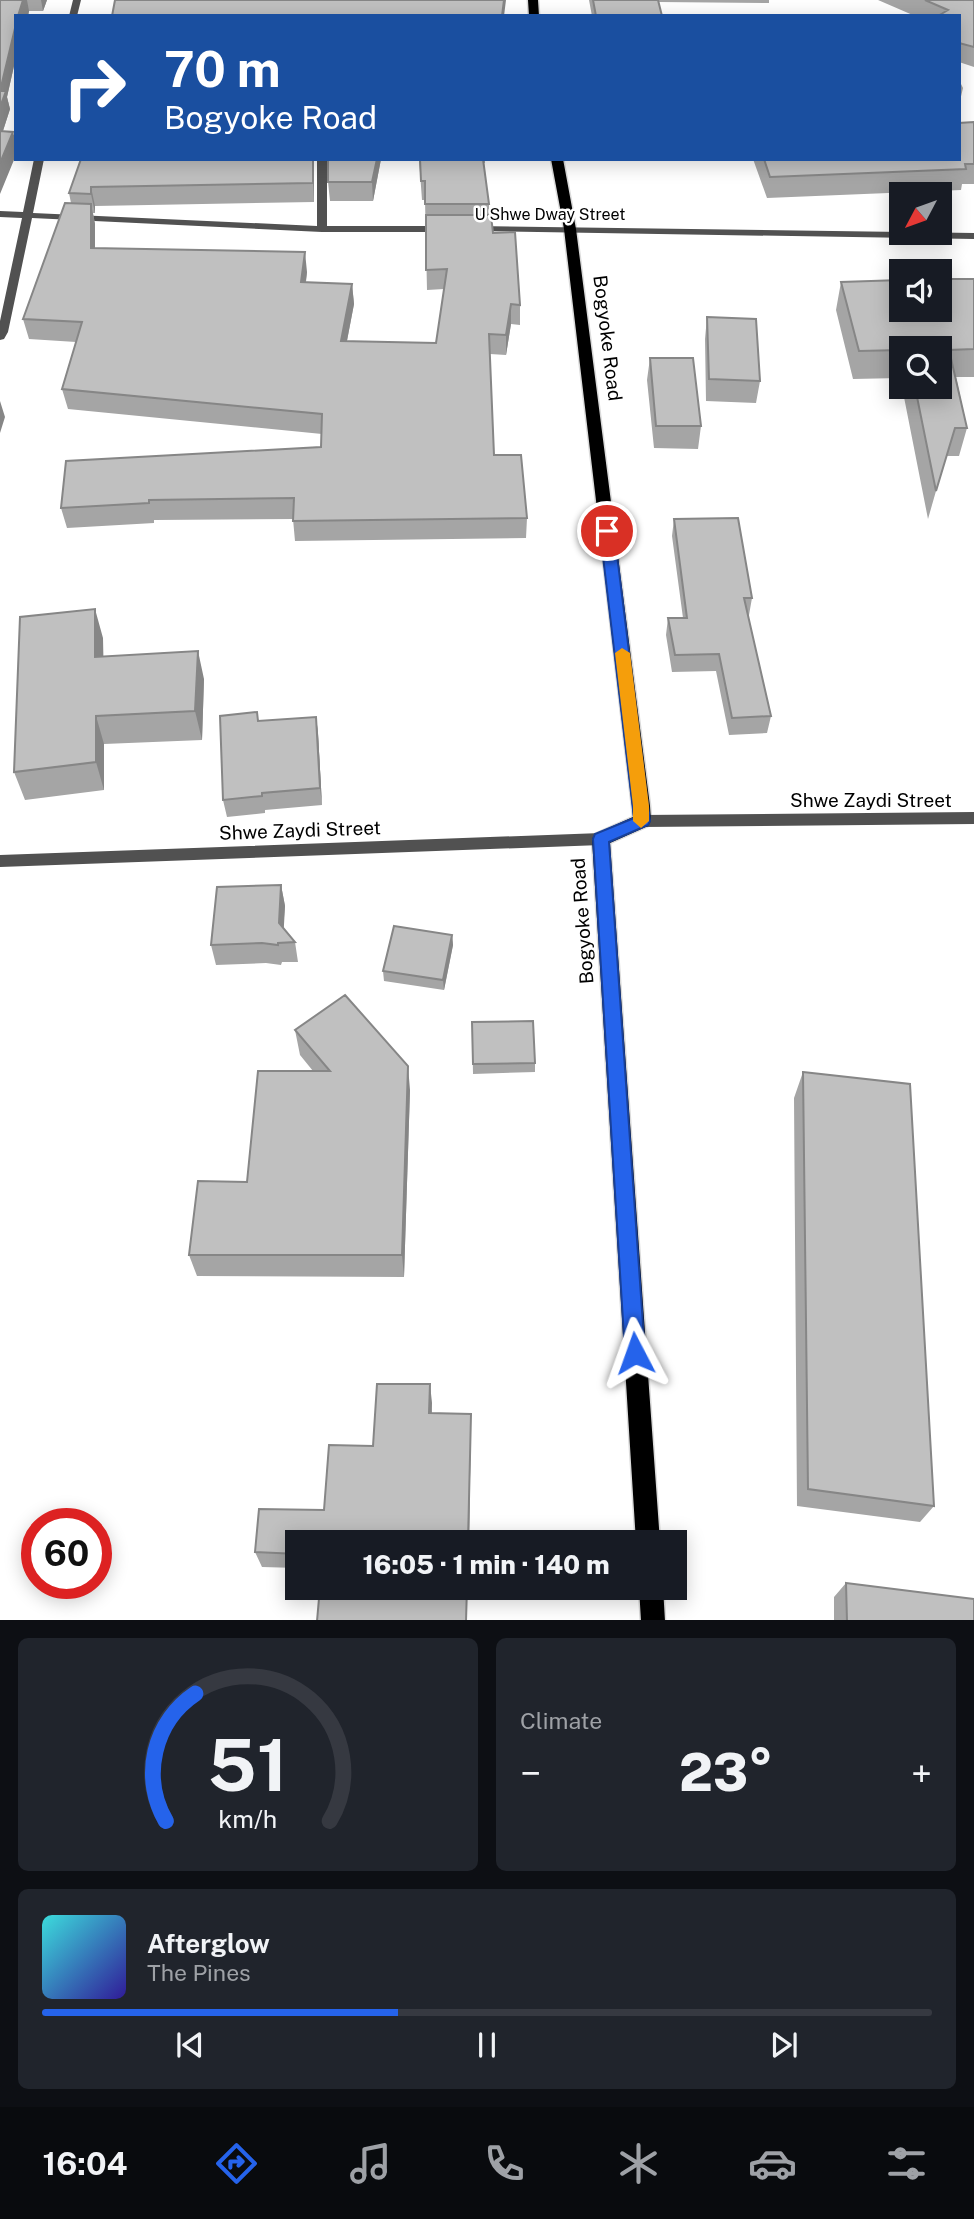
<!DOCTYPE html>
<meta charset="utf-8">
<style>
body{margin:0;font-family:"Public Sans",sans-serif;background:#20242c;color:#f1f3f6;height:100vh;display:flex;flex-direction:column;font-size:26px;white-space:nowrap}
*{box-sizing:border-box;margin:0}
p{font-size:23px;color:#9ea1a6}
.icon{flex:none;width:38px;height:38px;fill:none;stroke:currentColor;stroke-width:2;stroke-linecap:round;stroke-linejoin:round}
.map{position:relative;height:1620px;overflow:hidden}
.side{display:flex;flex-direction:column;gap:18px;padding:18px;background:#0d0f14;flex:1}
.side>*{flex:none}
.top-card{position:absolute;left:14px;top:14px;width:947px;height:147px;border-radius:0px;box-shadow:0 4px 18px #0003;background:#1a4fa0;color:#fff;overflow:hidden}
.needle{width:46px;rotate:229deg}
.buttons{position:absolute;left:889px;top:182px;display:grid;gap:14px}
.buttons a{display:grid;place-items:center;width:63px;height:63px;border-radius:0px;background:#171b24;box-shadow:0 4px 18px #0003;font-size:35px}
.speed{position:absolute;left:21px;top:1508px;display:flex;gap:14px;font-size:35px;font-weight:700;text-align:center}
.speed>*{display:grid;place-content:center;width:91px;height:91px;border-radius:50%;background:#171b24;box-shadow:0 4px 18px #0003;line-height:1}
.speed .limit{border:10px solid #d22;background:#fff;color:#111}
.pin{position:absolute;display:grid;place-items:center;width:60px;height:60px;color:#fff;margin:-30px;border:4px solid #fff;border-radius:50%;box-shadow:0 2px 7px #0007}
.me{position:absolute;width:77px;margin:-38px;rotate:356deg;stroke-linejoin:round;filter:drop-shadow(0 0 5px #0008)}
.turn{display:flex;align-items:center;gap:24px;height:147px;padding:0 35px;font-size:32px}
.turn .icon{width:91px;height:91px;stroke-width:2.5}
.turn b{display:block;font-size:49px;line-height:60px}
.big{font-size:52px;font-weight:800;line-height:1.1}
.side .widget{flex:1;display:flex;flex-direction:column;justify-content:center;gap:10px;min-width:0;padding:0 24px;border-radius:10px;background:#20242c}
.side .dial{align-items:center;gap:0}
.dial svg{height:182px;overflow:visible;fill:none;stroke:#363941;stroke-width:7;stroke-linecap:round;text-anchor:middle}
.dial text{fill:#f1f3f6;stroke:none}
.song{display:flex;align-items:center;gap:21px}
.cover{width:84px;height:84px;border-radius:10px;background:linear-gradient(135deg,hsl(180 70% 55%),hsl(250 70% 35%))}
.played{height:7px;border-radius:4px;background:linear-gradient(90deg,#2563eb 40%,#363941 40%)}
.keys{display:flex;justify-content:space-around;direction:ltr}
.heat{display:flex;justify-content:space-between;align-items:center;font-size:38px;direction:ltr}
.side .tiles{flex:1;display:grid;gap:18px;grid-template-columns:1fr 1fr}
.widget:last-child{grid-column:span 2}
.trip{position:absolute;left:285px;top:1530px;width:402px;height:70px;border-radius:0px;background:#171b24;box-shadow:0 4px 18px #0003;font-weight:800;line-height:70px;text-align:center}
.tab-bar{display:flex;height:112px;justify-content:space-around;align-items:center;background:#090b0e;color:#9ea1a6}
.tab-bar .icon{width:49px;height:49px}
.tab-bar .active{color:#2563eb}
.tab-bar b{font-size:32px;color:#f1f3f6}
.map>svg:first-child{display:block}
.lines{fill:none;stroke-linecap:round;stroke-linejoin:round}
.primary-casing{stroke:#dbdbdb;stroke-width:3}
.street{fill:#515151;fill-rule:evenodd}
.primary{fill:#000;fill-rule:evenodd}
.wall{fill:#a5a5a5}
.shaded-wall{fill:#868686}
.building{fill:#c0c0c0;stroke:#868686;stroke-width:2}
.route{fill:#2563eb;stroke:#184099;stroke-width:2}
.slow{fill:#f59e0b}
.labels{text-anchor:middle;stroke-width:5;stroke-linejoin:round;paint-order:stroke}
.far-street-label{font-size:16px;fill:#000;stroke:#fff}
.street-label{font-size:19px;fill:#000;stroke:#fff}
</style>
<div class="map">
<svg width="974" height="1621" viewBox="0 0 974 1621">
<rect width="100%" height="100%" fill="#fff"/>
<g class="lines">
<defs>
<path id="primary" d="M 528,0 L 538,0 L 539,16 L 529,16 Z
M 551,159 L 563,159 L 576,229 L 650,806 L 651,821 L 648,826 L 610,843 L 660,1542 L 636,1542 L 592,839 L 595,834 L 633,817 L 632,806 L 564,229 Z
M 639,1587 L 663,1587 L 665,1621 L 641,1621 Z"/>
</defs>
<use href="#primary" class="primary-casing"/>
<path class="street" d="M 73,0 L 81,0 L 77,16 L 69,16 Z
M 34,159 L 44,159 L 33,213 L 317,226 L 317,159 L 327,159 L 327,226 L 444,226 L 449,229 L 444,232 L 322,232 L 32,218 L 8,332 L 4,339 L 0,340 L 0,321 L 22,218 L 0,217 L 0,211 L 23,212 Z
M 475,226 L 974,233 L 974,239 L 472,231 L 472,227 Z
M 974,812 L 974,824 L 642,827 L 637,825 L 635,821 L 637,817 L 642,815 Z
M 601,833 L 606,835 L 608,839 L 606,843 L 601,845 L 0,867 L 0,855 Z"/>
<use href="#primary" class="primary"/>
</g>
<path class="wall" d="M 0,0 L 47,0 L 43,11 L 29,11 L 28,16 L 16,16 L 16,57 L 7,97 L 10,109 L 3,131 Z
M 589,0 L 769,0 L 769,3 L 658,2 L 662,16 L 592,16 Z
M 878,0 L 974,0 L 974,67 L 959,62 L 959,16 L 915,16 Z
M 959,80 L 963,88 L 959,105 Z
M 974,122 L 974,184 L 962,184 L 961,190 L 767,198 L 753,159 L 959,159 Z
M 81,159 L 314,159 L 314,202 L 95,206 L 95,213 L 93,213 L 95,224 L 95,249 L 307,272 L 306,282 L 352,284 L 354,304 L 347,341 L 436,343 L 444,289 L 427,290 L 425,200 L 422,200 L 419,159 L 485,159 L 485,163 L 484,163 L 489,204 L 489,215 L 493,233 L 520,305 L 520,325 L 511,324 L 506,355 L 490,354 L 494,455 L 527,518 L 526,538 L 295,541 L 293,519 L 154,520 L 154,523 L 67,528 L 61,508 L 321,447 L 322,434 L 68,409 L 62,389 L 76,342 L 29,339 L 23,319 L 71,203 L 69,193 Z
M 328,159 L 381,159 L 373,201 L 330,201 L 328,182 Z
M 974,279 L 974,377 L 956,377 L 967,428 L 959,456 L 946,456 L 928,519 L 902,387 L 940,387 L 940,348 L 901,348 L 901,383 L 900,378 L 853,379 L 836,310 L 841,282 Z
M 707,317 L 760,381 L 756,403 L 706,401 L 705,339 Z
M 650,358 L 701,426 L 698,449 L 654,448 L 647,380 Z
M 674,519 L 752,598 L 749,615 L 748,615 L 771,716 L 767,733 L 729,735 L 716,671 L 672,672 L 666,635 L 668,618 L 683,618 L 672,536 Z
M 103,638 L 103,657 L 204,679 L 202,740 L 104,744 L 104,790 L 25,800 L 14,772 Z
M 316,717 L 318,733 L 322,805 L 265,810 L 265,813 L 227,817 L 223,800 L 259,721 Z
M 281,885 L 285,906 L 283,929 L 295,942 L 298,962 L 282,962 L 281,965 L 266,963 L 216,965 L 211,945 Z
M 452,935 L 453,945 L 444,990 L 384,981 L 383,971 Z
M 472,1022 L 535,1063 L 535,1072 L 473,1074 Z
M 295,1030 L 410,1090 L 404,1277 L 197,1276 L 189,1255 L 247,1182 L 313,1071 L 300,1055 Z
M 803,1072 L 934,1506 L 920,1522 L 797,1506 L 794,1098 Z
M 430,1384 L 432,1413 L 471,1414 L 469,1542 L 298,1542 L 298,1568 L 262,1567 L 255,1552 L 324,1510 L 373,1446 Z
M 846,1583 L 974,1621 L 834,1621 L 834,1597 Z"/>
<path class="shaded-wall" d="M 23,0 L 27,0 L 29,11 L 28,16 L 18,16 Z
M 41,0 L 47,0 L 43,11 Z
M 504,0 L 506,0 L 504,16 L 502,16 Z
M 16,24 L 16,57 L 7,97 L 10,109 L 0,140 L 0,91 Z
M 13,132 L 16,142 L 16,155 L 0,194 L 0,163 Z
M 313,159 L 314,159 L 314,202 L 313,183 Z
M 377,159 L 381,159 L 373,201 L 372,182 Z
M 91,187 L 95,206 L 95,213 L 91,194 Z
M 91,204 L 95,224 L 95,268 L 91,248 Z
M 305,252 L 307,272 L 303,302 L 301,282 Z
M 352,284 L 354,304 L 343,361 L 341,341 Z
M 511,304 L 511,324 L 506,355 L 506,335 Z
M 0,401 L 5,417 L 0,433 Z
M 95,609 L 103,638 L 104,686 L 95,657 Z
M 198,651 L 204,679 L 202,740 L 195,711 Z
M 96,716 L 104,744 L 104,790 L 96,762 Z
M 316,717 L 318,733 L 322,805 L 320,788 Z
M 281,885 L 285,906 L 283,943 L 279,923 Z
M 452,935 L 453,945 L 444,990 L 443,980 Z
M 408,1066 L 410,1090 L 404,1277 L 402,1255 Z
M 430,1384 L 432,1403 L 431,1431 L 429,1413 Z
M 471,1414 L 469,1542 L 468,1542 Z"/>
<path class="building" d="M 0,0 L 23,0 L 18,16 L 16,16 L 16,24 L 0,91 L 6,91 L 0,107 Z
M 115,0 L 504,0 L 502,16 L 112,16 Z
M 593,0 L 658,0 L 662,16 L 596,16 Z
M 925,0 L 974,0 L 974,47 L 959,43 L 959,16 L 938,16 L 948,10 Z
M 974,122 L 974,164 L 965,164 L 966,169 L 770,177 L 764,159 L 959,159 L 959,123 Z
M 0,131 L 13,132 L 0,163 Z
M 81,159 L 313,159 L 313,183 L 91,187 L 91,194 L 69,193 Z
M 328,159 L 377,159 L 372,182 L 328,182 Z
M 420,159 L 483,159 L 489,204 L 425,204 L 425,181 L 421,181 Z
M 65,203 L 91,204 L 91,248 L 305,252 L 301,282 L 352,284 L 341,341 L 436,343 L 447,269 L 426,270 L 426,215 L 491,215 L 493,233 L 515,232 L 520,305 L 511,304 L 506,335 L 489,334 L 494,455 L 521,455 L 527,518 L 293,521 L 294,498 L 149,500 L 149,503 L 61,508 L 66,461 L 321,447 L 322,414 L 62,389 L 82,322 L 23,319 Z
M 940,279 L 974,279 L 974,349 L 949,350 L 967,428 L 955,428 L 936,491 L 915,387 L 940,387 L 940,348 L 901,348 L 901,350 L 859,351 L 841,282 L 901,280 L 901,310 L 940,310 Z
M 707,317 L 756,319 L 760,381 L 709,379 Z
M 650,358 L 693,358 L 701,426 L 656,426 Z
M 738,518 L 752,598 L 744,598 L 771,716 L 732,718 L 719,654 L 675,655 L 668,618 L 687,618 L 674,519 Z
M 95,609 L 95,657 L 198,651 L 195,711 L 96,716 L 96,762 L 14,772 L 20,617 Z
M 257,712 L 258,721 L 316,717 L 320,788 L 262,793 L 262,796 L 223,800 L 220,716 Z
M 281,885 L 279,923 L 295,942 L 278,943 L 278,945 L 262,943 L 211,945 L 217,887 Z
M 394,926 L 452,935 L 443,980 L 383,971 Z
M 345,995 L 408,1066 L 402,1255 L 189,1255 L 198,1181 L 247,1182 L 258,1071 L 330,1071 L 295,1030 Z
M 533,1021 L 535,1063 L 473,1064 L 472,1022 Z
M 803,1072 L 910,1084 L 934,1506 L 808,1489 Z
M 377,1384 L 430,1384 L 429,1413 L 471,1414 L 468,1542 L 298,1542 L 298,1554 L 255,1552 L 259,1509 L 324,1510 L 329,1445 L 373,1446 Z
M 846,1583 L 974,1599 L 974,1621 L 847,1621 Z
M 320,1587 L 467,1587 L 466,1621 L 317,1621 Z"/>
<path class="route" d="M 607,527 L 614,531 L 650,821 L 648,825 L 609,842 L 645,1353 L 642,1360 L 635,1363 L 628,1360 L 625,1353 L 593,839 L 595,834 L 634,818 L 600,531 Z"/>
<path class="slow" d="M 622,648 L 630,653 L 649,806 L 649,821 L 641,828 L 633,821 L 633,806 L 615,653 Z"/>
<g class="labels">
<g class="far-street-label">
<text x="550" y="220">U Shwe Dway Street</text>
</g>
<g class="street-label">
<text transform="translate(608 338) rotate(83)" y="7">Bogyoke Road</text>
<text x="871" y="807">Shwe Zaydi Street</text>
<text transform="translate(300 830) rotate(-2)" y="7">Shwe Zaydi Street</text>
<text transform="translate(582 921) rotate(-94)" y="7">Bogyoke Road</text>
</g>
</g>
</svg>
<div class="buttons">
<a><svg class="needle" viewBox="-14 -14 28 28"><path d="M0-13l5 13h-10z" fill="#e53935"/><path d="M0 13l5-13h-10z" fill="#9ea1a6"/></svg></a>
<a><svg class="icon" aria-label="sound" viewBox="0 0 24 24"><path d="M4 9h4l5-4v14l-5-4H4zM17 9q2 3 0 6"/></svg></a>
<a><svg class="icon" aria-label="search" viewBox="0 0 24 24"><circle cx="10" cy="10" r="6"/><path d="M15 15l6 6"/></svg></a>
</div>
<div class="speed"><div class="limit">60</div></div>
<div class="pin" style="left:607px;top:531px;background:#d93025"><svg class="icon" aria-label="arrive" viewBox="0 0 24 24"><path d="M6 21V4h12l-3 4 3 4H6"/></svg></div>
<svg class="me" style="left:635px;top:1353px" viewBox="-20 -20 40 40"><path d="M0-17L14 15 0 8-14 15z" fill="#2563eb" stroke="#fff" stroke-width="4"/></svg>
<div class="trip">16:05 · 1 min · 140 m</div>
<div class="top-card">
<div class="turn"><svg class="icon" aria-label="right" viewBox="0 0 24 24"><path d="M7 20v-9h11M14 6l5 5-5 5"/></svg><div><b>70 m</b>Bogyoke Road</div></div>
</div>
</div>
<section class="side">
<div class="tiles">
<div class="widget dial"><svg viewBox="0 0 100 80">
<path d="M14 69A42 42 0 1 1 86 69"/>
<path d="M14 69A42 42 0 0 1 27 13" stroke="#2563eb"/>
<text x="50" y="56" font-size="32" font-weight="700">51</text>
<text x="50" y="72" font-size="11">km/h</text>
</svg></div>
<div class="widget"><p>Climate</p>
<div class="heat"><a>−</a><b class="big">23°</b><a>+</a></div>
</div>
<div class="widget">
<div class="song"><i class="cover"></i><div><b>Afterglow</b><p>The Pines</p></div></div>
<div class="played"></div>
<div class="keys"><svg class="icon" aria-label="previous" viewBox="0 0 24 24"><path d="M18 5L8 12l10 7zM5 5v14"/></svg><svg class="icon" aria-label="pause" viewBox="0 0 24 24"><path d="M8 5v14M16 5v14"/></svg><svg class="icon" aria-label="next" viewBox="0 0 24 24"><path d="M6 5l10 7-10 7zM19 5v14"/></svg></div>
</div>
</div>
</section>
<nav class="tab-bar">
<b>16:04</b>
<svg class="icon active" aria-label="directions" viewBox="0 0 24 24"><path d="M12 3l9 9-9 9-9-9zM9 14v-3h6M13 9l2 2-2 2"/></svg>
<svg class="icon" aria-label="music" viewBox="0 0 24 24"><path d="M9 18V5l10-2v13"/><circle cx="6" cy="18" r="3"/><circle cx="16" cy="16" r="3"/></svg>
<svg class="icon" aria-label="phone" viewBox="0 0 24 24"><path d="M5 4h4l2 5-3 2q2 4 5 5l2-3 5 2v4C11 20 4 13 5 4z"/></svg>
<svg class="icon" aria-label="climate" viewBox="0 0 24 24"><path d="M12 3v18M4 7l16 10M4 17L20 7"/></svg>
<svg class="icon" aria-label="car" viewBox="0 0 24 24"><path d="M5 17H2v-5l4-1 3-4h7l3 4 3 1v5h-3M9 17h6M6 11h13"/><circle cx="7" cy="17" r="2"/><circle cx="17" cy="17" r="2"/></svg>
<svg class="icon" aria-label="filters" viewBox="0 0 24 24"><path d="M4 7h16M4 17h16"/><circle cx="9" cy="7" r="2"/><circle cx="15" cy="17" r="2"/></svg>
</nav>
